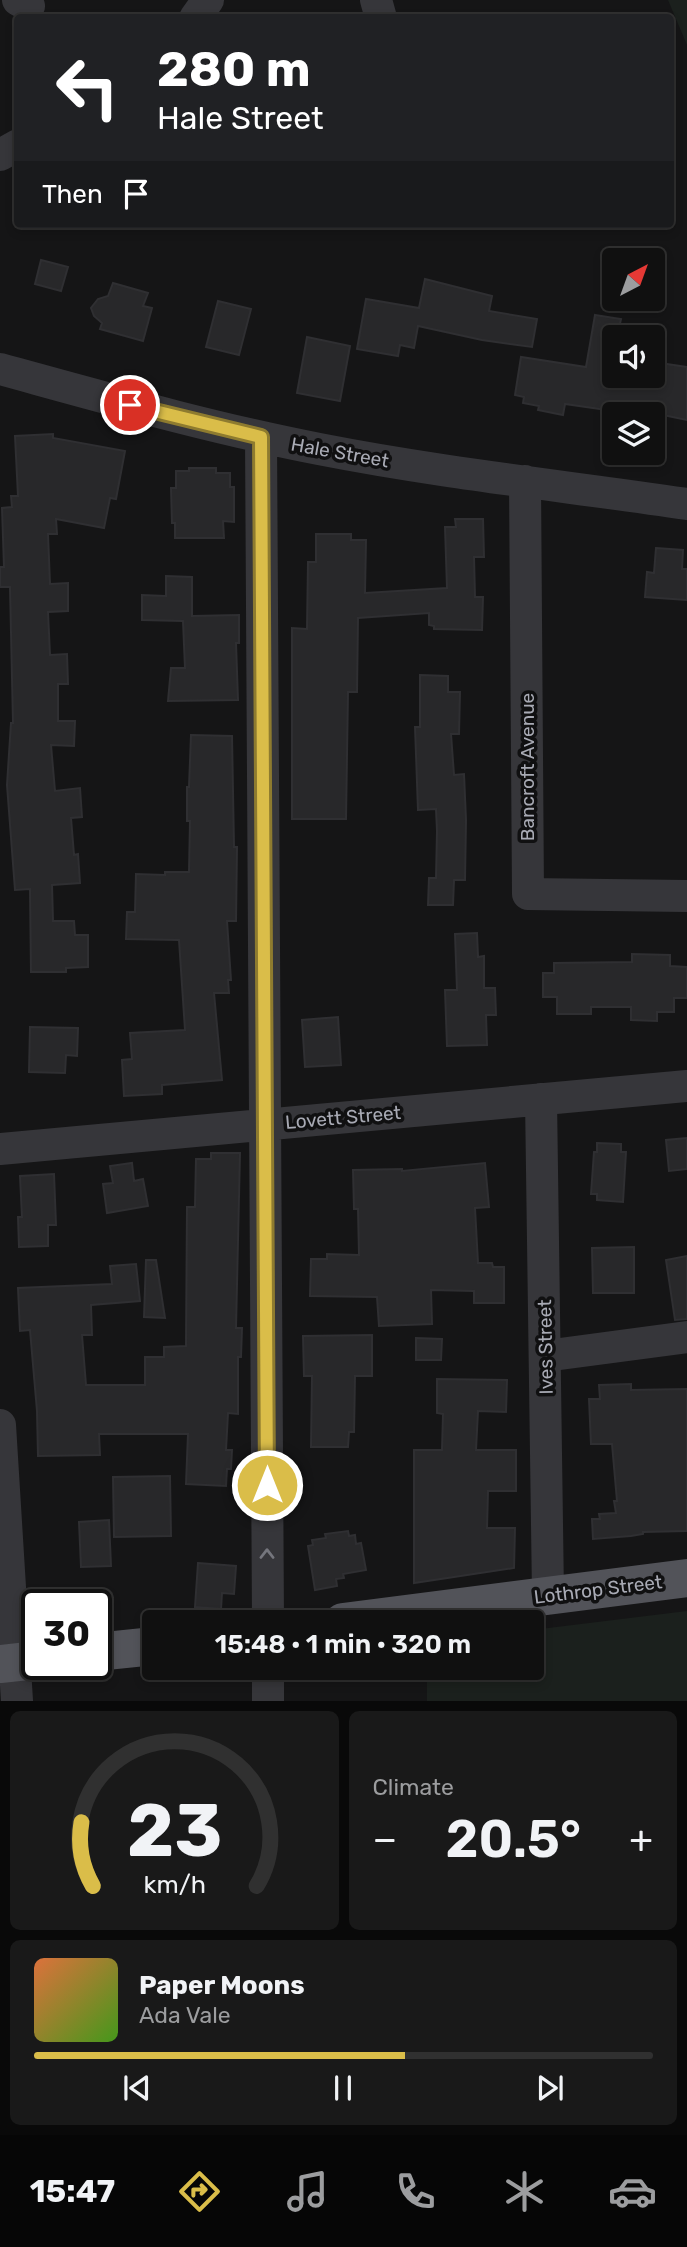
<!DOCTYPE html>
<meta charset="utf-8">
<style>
body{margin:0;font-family:Rubik,sans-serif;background:#191919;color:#f1f3f6;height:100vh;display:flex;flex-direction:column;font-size:26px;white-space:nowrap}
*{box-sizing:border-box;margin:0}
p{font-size:23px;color:#9c9d9f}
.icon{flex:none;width:38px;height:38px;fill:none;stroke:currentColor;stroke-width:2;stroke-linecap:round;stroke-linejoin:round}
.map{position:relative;height:1701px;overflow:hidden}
.details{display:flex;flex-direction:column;gap:10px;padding:10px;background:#090909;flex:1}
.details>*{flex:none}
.guide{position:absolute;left:14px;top:14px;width:660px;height:214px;border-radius:7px;box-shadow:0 4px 10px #0003,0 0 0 2px #303030;background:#202124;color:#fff;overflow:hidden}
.needle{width:46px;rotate:41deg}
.buttons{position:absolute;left:602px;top:248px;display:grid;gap:14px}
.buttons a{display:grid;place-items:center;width:63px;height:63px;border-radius:7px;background:#101010;box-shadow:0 4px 10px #0003,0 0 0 2px #303030;font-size:35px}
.speed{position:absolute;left:21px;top:1589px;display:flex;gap:14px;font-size:35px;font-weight:700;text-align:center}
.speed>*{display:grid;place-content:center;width:91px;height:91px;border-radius:50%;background:#101010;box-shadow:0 4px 10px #0003,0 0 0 2px #303030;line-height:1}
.speed .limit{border:4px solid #111;border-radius:10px;background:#fff;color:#111}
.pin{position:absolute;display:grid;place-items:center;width:60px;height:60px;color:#fff;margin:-30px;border:4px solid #fff;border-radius:50%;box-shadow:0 2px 7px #0007}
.me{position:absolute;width:77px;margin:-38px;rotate:0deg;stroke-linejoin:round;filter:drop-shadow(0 0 5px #0008)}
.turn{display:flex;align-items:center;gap:24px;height:147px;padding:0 28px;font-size:32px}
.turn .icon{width:91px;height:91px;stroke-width:2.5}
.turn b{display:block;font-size:49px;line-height:60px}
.then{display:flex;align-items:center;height:66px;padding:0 28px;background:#0003;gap:14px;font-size:26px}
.big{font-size:52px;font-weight:600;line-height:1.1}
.details .tile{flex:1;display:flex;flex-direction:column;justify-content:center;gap:10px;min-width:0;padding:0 24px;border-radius:10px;background:#191919}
.details .dial{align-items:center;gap:0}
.dial svg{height:182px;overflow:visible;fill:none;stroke:#303030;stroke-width:7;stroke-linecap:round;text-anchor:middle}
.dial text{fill:#f1f3f6;stroke:none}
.song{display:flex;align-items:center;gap:21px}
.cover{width:84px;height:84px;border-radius:10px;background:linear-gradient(135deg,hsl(20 70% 55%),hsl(100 70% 35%))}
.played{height:7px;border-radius:4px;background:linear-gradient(90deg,#dabd49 60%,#303030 60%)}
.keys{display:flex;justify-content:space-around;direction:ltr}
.heat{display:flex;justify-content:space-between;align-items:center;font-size:38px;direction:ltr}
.details .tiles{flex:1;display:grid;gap:10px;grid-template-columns:1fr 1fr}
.tile:last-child{grid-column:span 2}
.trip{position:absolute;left:142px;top:1610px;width:402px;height:70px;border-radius:7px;background:#101010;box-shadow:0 4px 10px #0003,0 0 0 2px #303030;font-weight:600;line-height:70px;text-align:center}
.menu{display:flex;height:112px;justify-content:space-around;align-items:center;background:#060606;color:#9c9d9f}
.menu .icon{width:49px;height:49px}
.menu .on{color:#dabd49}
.menu b{font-size:32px;color:#f1f3f6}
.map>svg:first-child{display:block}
.green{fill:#1b201d}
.building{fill:#28282a;stroke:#2f2f32;stroke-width:2}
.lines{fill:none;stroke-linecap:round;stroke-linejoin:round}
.minor{stroke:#36363a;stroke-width:32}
.major{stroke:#525359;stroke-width:38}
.oneway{stroke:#75767d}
.route-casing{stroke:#8e7b2f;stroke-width:18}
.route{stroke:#dabd49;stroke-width:12}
.labels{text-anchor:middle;stroke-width:7;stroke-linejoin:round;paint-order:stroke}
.street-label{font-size:19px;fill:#a8aab4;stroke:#101011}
</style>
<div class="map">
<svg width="687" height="1701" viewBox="0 0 687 1701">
<rect width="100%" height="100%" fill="#151516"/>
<path class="green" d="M 668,0 L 687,0 L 687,45 Z
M 687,1611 L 687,1701 L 427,1701 L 427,1668 L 532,1668 L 532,1630 Z"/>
<path class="building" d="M 41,260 L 68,267 L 61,291 L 35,284 Z
M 425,279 L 492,296 L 489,311 L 537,319 L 532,347 L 482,340 L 418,326 L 414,348 L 400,345 L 398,356 L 357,349 L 366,299 L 419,308 Z
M 113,283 L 148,293 L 143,306 L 152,308 L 143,341 L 100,329 L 102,323 L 94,316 L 91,308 L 98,299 L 108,296 Z
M 218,301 L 251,309 L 239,355 L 206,347 Z
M 595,315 L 621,319 L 617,338 L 614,338 L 614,376 L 653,376 L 653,362 L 687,367 L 687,420 L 663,415 L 614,415 L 614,411 L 565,404 L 563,415 L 538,410 L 539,406 L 523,403 L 524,397 L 515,395 L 521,357 L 586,367 Z
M 307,337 L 350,346 L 340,401 L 297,393 Z
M 53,434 L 53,438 L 125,451 L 116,499 L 110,498 L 104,528 L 56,519 L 57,534 L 48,534 L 50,584 L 68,583 L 68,611 L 48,612 L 50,655 L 67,654 L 68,684 L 58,684 L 58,721 L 75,721 L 74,746 L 51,745 L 55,791 L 80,788 L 82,817 L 71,818 L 74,855 L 78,854 L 80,883 L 52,885 L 53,921 L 74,921 L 75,935 L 88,935 L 88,967 L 66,968 L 66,972 L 31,972 L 30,889 L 15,890 L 7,785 L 11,723 L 13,723 L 10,587 L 0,587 L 0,567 L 4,567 L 2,508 L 12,507 L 11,496 L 18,496 L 15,436 Z
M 189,468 L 216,468 L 216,473 L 230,473 L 230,487 L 234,487 L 234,522 L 223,521 L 224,538 L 175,538 L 175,523 L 172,523 L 171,488 L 176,488 L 176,471 L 189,471 Z
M 455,519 L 483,519 L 484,557 L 474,557 L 475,597 L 483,597 L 482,630 L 434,629 L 434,626 L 429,625 L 429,613 L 358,618 L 357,692 L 348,692 L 346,819 L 292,819 L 292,628 L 307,629 L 308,562 L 316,562 L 316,534 L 351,534 L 351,540 L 366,540 L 365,593 L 447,588 L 445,527 L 456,527 Z
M 656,548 L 683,550 L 682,569 L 687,569 L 687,600 L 645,597 L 647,572 L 654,573 Z
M 166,576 L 192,577 L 192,616 L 239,615 L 239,643 L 236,643 L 238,700 L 168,701 L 171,668 L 185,668 L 183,621 L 142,620 L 142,595 L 166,596 Z
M 420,675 L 448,676 L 448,692 L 460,692 L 459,734 L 451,734 L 454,775 L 464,774 L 466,820 L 465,880 L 454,880 L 453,905 L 428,905 L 429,878 L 436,878 L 437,831 L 436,809 L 418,810 L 415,727 L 420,727 Z
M 191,735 L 232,736 L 234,847 L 237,847 L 236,921 L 227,921 L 231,980 L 228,980 L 229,993 L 214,993 L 222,1080 L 162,1085 L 162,1094 L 124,1096 L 122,1060 L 132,1059 L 130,1033 L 185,1030 L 179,940 L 126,939 L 127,912 L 135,912 L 136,874 L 165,875 L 165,872 L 189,872 L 190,821 L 187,821 L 187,787 L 189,787 Z
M 477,933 L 478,957 L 484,956 L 484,988 L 495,988 L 496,1015 L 486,1015 L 487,1045 L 447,1046 L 445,990 L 457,990 L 455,934 Z
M 632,954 L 670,955 L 670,966 L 687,967 L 687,998 L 674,998 L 674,1012 L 657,1012 L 657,1021 L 631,1020 L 631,1007 L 591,1007 L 591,1014 L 557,1014 L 557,997 L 543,997 L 543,973 L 554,973 L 554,963 L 632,962 Z
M 338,1017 L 341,1065 L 305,1067 L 302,1020 Z
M 30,1027 L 78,1028 L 77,1056 L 66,1055 L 65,1073 L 29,1072 Z
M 687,1138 L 687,1169 L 669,1171 L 666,1140 Z
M 597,1143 L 621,1144 L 621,1152 L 626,1152 L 623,1202 L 597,1200 L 597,1194 L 591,1194 L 594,1152 L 597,1152 Z
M 211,1153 L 240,1153 L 236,1328 L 242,1328 L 241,1357 L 238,1357 L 238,1414 L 228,1413 L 226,1450 L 232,1450 L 231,1469 L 227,1469 L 226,1486 L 186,1484 L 188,1434 L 99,1434 L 100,1455 L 38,1456 L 37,1411 L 30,1330 L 20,1331 L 18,1288 L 112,1284 L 110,1266 L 136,1264 L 140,1301 L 91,1305 L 92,1335 L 82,1335 L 86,1385 L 145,1385 L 145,1357 L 164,1357 L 164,1347 L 186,1346 L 187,1207 L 195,1207 L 196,1159 L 211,1159 Z
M 132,1163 L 134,1181 L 143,1179 L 148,1206 L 107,1213 L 103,1184 L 113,1183 L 110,1166 Z
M 485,1163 L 489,1207 L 475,1208 L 478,1263 L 492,1263 L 493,1267 L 504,1267 L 504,1303 L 474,1303 L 474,1291 L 431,1290 L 432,1324 L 379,1326 L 377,1297 L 310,1296 L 311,1259 L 327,1259 L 327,1254 L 359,1255 L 358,1209 L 354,1209 L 353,1170 L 402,1169 L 402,1171 Z
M 54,1174 L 56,1225 L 48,1225 L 48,1246 L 19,1247 L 18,1217 L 22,1217 L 20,1176 Z
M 634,1247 L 634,1293 L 593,1293 L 592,1248 Z
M 687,1256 L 687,1319 L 675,1320 L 666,1260 Z
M 146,1260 L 156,1260 L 165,1318 L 144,1317 Z
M 372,1335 L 372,1376 L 355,1376 L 354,1432 L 349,1432 L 348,1447 L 311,1447 L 312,1376 L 304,1376 L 303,1336 Z
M 416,1338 L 442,1339 L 441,1360 L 416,1360 Z
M 437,1379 L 507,1380 L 506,1412 L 478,1411 L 476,1450 L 516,1450 L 516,1491 L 488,1491 L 487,1528 L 515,1528 L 514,1568 L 414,1583 L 414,1450 L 442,1450 L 443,1414 L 437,1413 Z
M 631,1384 L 631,1390 L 687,1389 L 687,1531 L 643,1532 L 643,1534 L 631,1536 L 593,1539 L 592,1519 L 600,1519 L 599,1514 L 616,1513 L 614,1501 L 617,1501 L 612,1444 L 591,1444 L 589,1399 L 600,1399 L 599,1385 Z
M 170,1476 L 171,1536 L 114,1537 L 113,1477 Z
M 109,1520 L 111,1566 L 81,1567 L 79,1522 Z
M 348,1531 L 349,1536 L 355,1535 L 356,1544 L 361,1543 L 366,1570 L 343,1574 L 344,1578 L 336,1579 L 337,1586 L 315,1590 L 308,1546 L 313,1545 L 312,1540 L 326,1538 L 325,1534 Z
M 198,1563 L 236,1566 L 234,1594 L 222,1593 L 221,1609 L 195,1607 Z"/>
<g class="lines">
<path class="minor" d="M 18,0 L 29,6
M 376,0 L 381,18
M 195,18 L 208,0
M 0,155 L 18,145
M 0,369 C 106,398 211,428 319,449 C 441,473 565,486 687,504
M 261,437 L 268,1622
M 525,481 L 528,894 L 687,896
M 541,1099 L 548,1595
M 0,1149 L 687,1086
M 545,1356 L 687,1337
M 0,1425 L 17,1701
M 268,1701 L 268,1668"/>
<path class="major" d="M 343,1622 L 687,1578
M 96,1652 L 154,1646
M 0,1664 L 37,1660"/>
</g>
<defs><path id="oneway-chevron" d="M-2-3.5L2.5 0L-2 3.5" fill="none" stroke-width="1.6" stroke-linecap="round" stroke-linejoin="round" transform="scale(1.75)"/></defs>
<use class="oneway" href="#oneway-chevron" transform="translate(267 1554) rotate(-90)"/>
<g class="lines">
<defs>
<path id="route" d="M 130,405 L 261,437 L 267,1485"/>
</defs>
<use href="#route" class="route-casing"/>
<use href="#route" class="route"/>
</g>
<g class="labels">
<g class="street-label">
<text transform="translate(340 452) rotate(10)" y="7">Hale Street</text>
<text transform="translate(527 767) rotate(-90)" y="7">Bancroft Avenue</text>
<text transform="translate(343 1117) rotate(-5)" y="7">Lovett Street</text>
<text transform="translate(545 1347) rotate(-91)" y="7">Ives Street</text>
<text transform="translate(598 1589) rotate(-7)" y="7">Lothrop Street</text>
</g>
</g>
</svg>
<div class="buttons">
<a><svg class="needle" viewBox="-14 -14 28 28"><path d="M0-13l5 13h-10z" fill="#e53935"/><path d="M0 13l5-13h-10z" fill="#9c9d9f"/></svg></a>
<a><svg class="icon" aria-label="sound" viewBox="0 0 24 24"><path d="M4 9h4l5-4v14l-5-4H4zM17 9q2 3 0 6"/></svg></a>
<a><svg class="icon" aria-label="layers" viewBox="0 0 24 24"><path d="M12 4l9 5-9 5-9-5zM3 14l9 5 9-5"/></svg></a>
</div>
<div class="speed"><div class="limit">30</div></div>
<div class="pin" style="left:130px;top:405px;background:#d93025"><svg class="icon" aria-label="arrive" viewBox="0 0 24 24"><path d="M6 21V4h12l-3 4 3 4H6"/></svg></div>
<svg class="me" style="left:267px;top:1485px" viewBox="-20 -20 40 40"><circle r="17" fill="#dabd49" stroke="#fff" stroke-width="3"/><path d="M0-11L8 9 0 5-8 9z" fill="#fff"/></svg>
<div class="trip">15:48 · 1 min · 320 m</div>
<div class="guide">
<div class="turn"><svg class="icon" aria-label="left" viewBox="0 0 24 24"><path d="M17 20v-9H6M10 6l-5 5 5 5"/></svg><div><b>280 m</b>Hale Street</div></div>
<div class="then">Then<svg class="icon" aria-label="arrive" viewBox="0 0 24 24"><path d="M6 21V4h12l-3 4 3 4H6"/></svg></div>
</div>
</div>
<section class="details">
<div class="tiles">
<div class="tile dial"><svg viewBox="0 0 100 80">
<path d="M14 69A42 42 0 1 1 86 69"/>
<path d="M14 69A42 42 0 0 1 9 41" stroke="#dabd49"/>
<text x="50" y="56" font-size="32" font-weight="700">23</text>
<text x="50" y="72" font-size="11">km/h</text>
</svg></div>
<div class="tile"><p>Climate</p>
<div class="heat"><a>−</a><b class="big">20.5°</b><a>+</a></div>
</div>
<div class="tile">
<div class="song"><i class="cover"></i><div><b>Paper Moons</b><p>Ada Vale</p></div></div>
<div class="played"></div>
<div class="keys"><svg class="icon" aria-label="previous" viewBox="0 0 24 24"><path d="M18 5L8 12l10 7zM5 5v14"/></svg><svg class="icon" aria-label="pause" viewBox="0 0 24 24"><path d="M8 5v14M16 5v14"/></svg><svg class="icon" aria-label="next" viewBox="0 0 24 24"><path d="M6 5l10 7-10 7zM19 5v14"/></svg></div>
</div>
</div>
</section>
<nav class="menu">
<b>15:47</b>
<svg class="icon on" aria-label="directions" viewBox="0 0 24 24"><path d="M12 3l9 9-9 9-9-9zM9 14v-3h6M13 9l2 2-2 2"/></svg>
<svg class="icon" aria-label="music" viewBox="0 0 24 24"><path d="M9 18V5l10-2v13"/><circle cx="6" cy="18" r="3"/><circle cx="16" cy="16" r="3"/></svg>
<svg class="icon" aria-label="phone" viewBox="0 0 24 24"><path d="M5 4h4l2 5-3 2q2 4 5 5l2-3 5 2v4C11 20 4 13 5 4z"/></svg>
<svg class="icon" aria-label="climate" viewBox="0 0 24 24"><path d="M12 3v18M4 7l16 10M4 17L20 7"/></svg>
<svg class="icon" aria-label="car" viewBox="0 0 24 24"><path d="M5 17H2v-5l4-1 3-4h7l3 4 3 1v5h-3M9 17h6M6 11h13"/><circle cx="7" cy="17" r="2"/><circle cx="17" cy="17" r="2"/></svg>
</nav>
